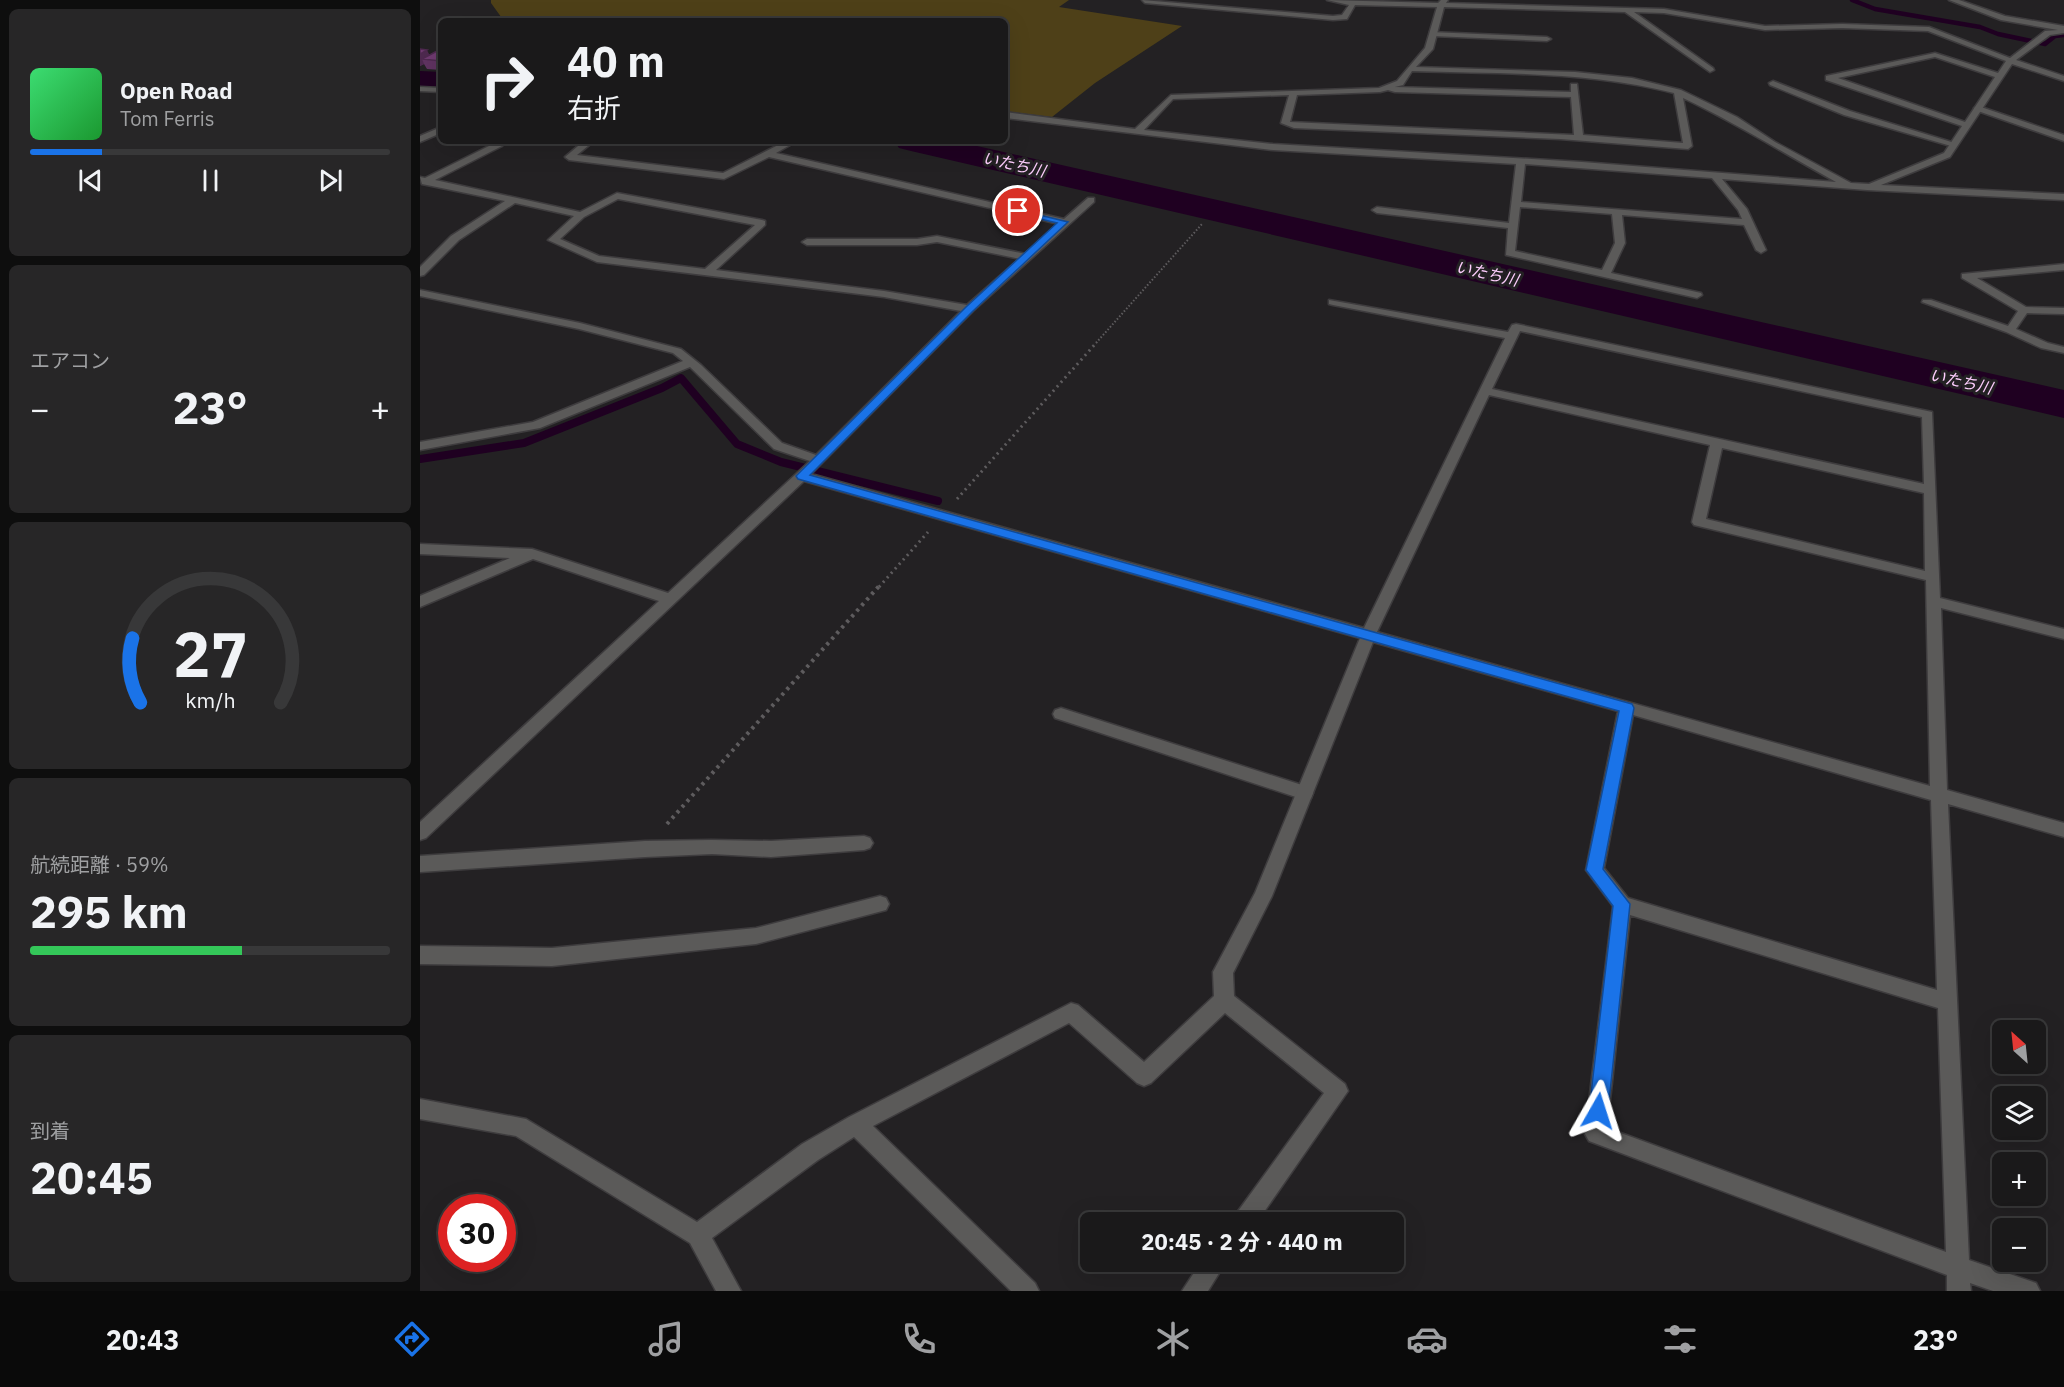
<!DOCTYPE html>
<html lang="ja">
<meta charset="utf-8">
<style>
body{margin:0;font-family:"IBM Plex Sans","Noto Sans JP",sans-serif;background:#272627;color:#f1f3f6;height:100vh;display:flex;flex-direction:column;font-size:22px;white-space:nowrap}
*{box-sizing:border-box;margin:0}
p{font-size:20px;color:#9fa0a2}
.icon{flex:none;width:33px;height:33px;fill:none;stroke:currentColor;stroke-width:2;stroke-linecap:round;stroke-linejoin:round}
.map{position:relative;flex:1;overflow:hidden}
.details{display:flex;flex-direction:column;gap:9px;padding:9px;background:#0e0e0e;width:420px}
.details>*{flex:none}
.guide{position:absolute;left:18px;top:18px;width:570px;height:126px;border-radius:9px;box-shadow:0 6px 24px #0002,0 0 0 2px #383839;background:#1a191a;color:#f1f3f6;overflow:hidden}
.needle{width:39px;rotate:333deg}
.fabs{position:absolute;left:1572px;top:1020px;display:grid;gap:12px}
.fabs a{display:grid;place-items:center;width:54px;height:54px;border-radius:9px;background:#1a191a;box-shadow:0 6px 24px #0002,0 0 0 2px #383839;font-size:30px}
.speed{position:absolute;left:18px;top:1194px;display:flex;gap:12px;font-size:30px;font-weight:700;text-align:center}
.speed>*{display:grid;place-content:center;width:78px;height:78px;border-radius:50%;background:#1a191a;box-shadow:0 6px 24px #0002,0 0 0 2px #383839;line-height:1}
.speed .limit{border:9px solid #d22;background:#fff;color:#111}
.pin{position:absolute;display:grid;place-items:center;width:51px;height:51px;color:#fff;margin:-26px;border:3px solid #fff;border-radius:50%;box-shadow:0 2px 6px #0007}
.me{position:absolute;width:66px;margin:-33px;rotate:6deg;stroke-linejoin:round;filter:drop-shadow(0 0 4px #0008)}
.turn{display:flex;align-items:center;gap:21px;height:126px;padding:0 30px;font-size:27px}
.turn .icon{width:78px;height:78px;stroke-width:2.5}
.turn b{display:block;font-size:42px;line-height:51px}
.big{font-size:45px;font-weight:700;line-height:1.1}
.details .card{flex:1;display:flex;flex-direction:column;justify-content:center;gap:9px;min-width:0;padding:0 21px;border-radius:9px;background:#272627}
.details .dial{align-items:center;gap:0}
.dial svg{height:156px;overflow:visible;fill:none;stroke:#383839;stroke-width:7;stroke-linecap:round;text-anchor:middle}
.dial text{fill:#f1f3f6;stroke:none}
.song{display:flex;align-items:center;gap:18px}
.cover{width:72px;height:72px;border-radius:9px;background:linear-gradient(135deg,hsl(140 70% 55%),hsl(130 70% 35%))}
.played{height:6px;border-radius:3px;background:linear-gradient(90deg,#1a73e8 20%,#383839 20%)}
.keys{display:flex;justify-content:space-around;direction:ltr}
.heat{display:flex;justify-content:space-between;align-items:center;font-size:33px;direction:ltr}
.charge{height:9px;border-radius:4px;background:linear-gradient(90deg,#34c759 59%,#383839 0)}
.trip{position:absolute;left:660px;top:1212px;width:324px;height:60px;border-radius:9px;background:#1a191a;box-shadow:0 6px 24px #0002,0 0 0 2px #383839;font-weight:700;line-height:60px;text-align:center}
.dock{display:flex;height:96px;justify-content:space-around;align-items:center;background:#0a0a0a;color:#9fa0a2}
.dock .icon{width:42px;height:42px}
.dock .active{color:#1a73e8}
.dock b{font-size:27px;color:#f1f3f6}
main{display:flex;flex:1;min-height:0}
.map>svg:first-child{display:block}
.green{fill:#4e4018}
.lines{fill:none;stroke-linecap:round;stroke-linejoin:round}
.stream-far1{stroke:#1f0021;stroke-width:4.5}
.stream{stroke:#1f0021;stroke-width:8}
.river{fill:#1f0021;fill-rule:evenodd}
.service-casing{stroke:#3e3c3e;stroke-width:3}
.minor-casing{stroke:#3e3c3e;stroke-width:3}
.path-far2{stroke:#5e5c5e;stroke-width:2;stroke-dasharray:1.5 2;stroke-linecap:butt}
.path-far1{stroke:#5e5c5e;stroke-width:3;stroke-dasharray:2 4;stroke-linecap:butt}
.path{stroke:#5e5c5e;stroke-width:4;stroke-dasharray:3 4.5;stroke-linecap:butt}
.service{fill:#5b5a59;fill-rule:evenodd}
.minor{fill:#5b5a59;fill-rule:evenodd}
.wall{fill:#603361}
.shaded-wall{fill:#4e294f}
.building{fill:#703b71;stroke:#4e294f;stroke-width:1.5}
.route{fill:#1a73e8;stroke:#114b97;stroke-width:1.5}
.labels{text-anchor:middle;stroke-width:6;stroke-linejoin:round;paint-order:stroke}
.far-water-label{font-size:16px;font-style:italic;fill:#fecefe;stroke:#232123}
</style>
<main>
<section class="details">
<div class="card">
<div class="song"><i class="cover"></i><div><b>Open Road</b><p>Tom Ferris</p></div></div>
<div class="played"></div>
<div class="keys"><svg class="icon" aria-label="previous" viewBox="0 0 24 24"><path d="M18 5L8 12l10 7zM5 5v14"/></svg><svg class="icon" aria-label="pause" viewBox="0 0 24 24"><path d="M8 5v14M16 5v14"/></svg><svg class="icon" aria-label="next" viewBox="0 0 24 24"><path d="M6 5l10 7-10 7zM19 5v14"/></svg></div>
</div>
<div class="card"><p>エアコン</p>
<div class="heat"><a>−</a><b class="big">23°</b><a>+</a></div>
</div>
<div class="card dial"><svg viewBox="0 0 100 80">
<path d="M14 69A42 42 0 1 1 86 69"/>
<path d="M14 69A42 42 0 0 1 10 36" stroke="#1a73e8"/>
<text x="50" y="56" font-size="32" font-weight="700">27</text>
<text x="50" y="72" font-size="11">km/h</text>
</svg></div>
<div class="card"><p>航続距離 · 59%</p><b class="big">295 km</b><div class="charge"></div></div>
<div class="card"><p>到着</p><b class="big">20:45</b></div>
</section>
<div class="map">
<svg width="1644" height="1291" viewBox="0 0 1644 1291">
<rect width="100%" height="100%" fill="#232123"/>
<path class="green" d="M 71,0 L 649,0 L 639,7 L 762,26 L 675,83 L 632,117 L 585,111 L 585,21 L 84,21 L 71,3 Z"/>
<g class="lines">
<path class="stream-far1" d="M 1432,0 L 1455,9 L 1560,27 L 1578,34 L 1625,44 L 1635,36 L 1644,35"/>
<path class="stream" d="M 0,459 L 104,443 L 242,388 L 261,378 L 317,444 L 361,462 L 518,501"/>
<path class="river" d="M 0,71 L 21,72 L 21,90 L 0,89 Z
M 474,141 L 535,141 L 1644,390 L 1644,418 L 491,151 L 479,148 Z"/>
<defs>
<path id="service" d="M 1010,32 L 1127,37 L 1131,39 L 1127,41 L 1013,36 Z
M 1353,81 L 1430,111 L 1538,144 L 1531,146 L 1424,115 L 1350,85 L 1349,83 Z
M 1558,106 L 1644,135 L 1644,141 L 1555,110 L 1554,108 Z
M 21,127 L 21,133 L 0,142 L 0,136 Z
M 517,236 L 606,254 L 611,257 L 606,260 L 517,242 L 497,245 L 387,245 L 382,242 L 387,239 L 497,239 Z
M 641,708 L 885,786 L 891,788 L 893,793 L 891,798 L 885,800 L 635,718 L 633,714 L 635,710 Z
M 460,896 L 466,898 L 469,904 L 466,910 L 336,944 L 132,966 L 0,964 L 0,946 L 132,948 L 336,928 Z"/>
<path id="minor" d="M 722,0 L 913,16 L 922,15 L 929,5 L 907,0 L 1018,3 L 1021,0 L 1028,0 L 1026,3 L 1244,9 L 1345,26 L 1422,24 L 1509,27 L 1590,58 L 1625,31 L 1638,30 L 1581,20 L 1529,0 L 1539,0 L 1585,16 L 1644,26 L 1644,33 L 1630,35 L 1596,60 L 1644,76 L 1644,81 L 1592,64 L 1530,157 L 1461,185 L 1644,194 L 1644,200 L 1447,190 L 1302,179 L 1327,209 L 1346,250 L 1341,253 L 1336,250 L 1324,225 L 1202,215 L 1205,243 L 1191,273 L 1281,293 L 1282,295 L 1277,298 L 1086,255 L 1088,228 L 957,213 L 952,210 L 957,207 L 1089,223 L 1096,164 L 853,150 L 585,118 L 585,112 L 715,129 L 751,95 L 959,88 L 977,81 L 1005,48 L 1017,7 L 935,5 L 927,19 L 913,20 L 725,3 ZM 1024,7 L 1205,12 L 1290,72 L 1294,70 L 1293,68 L 1214,12 L 1244,13 L 1345,30 L 1422,28 L 1508,31 L 1586,61 L 1578,73 L 1515,53 L 1406,76 L 1406,80 L 1542,126 L 1524,153 L 1449,184 L 1431,183 L 1355,142 L 1317,117 L 1261,90 L 1212,78 L 1155,72 L 996,67 L 1013,49 ZM 1515,57 L 1575,77 L 1545,122 L 1418,78 ZM 992,71 C 1080,74 1168,71 1254,93 L 1263,143 L 1163,135 L 1157,84 L 1151,84 L 1151,92 L 975,87 L 983,85 ZM 968,90 L 975,92 L 1151,97 L 1154,135 L 870,122 L 877,95 L 960,92 ZM 869,95 L 861,123 L 874,128 L 1140,139 L 1268,149 L 1272,146 L 1263,98 C 1316,123 1365,154 1416,182 L 1162,162 L 853,144 L 724,130 L 753,99 ZM 1105,164 L 1292,178 L 1318,210 L 1322,219 L 1101,202 ZM 1100,207 L 1192,214 L 1195,243 L 1182,270 L 1095,251 Z
M 0,87 L 21,88 L 21,92 L 0,91 Z
M 79,141 L 83,144 L 82,146 L 15,180 L 160,212 L 197,193 L 342,220 L 345,221 L 345,225 L 296,270 L 464,291 L 547,305 L 639,224 L 349,157 L 304,179 L 149,160 L 145,157 L 164,141 L 174,141 L 157,155 L 303,173 L 366,141 L 377,141 L 356,153 L 644,219 L 668,198 L 674,198 L 674,202 L 553,311 L 391,474 L 944,628 L 1085,338 L 913,305 L 909,304 L 909,300 L 1088,332 L 1092,325 L 1096,324 L 1512,412 L 1520,598 L 1644,629 L 1644,639 L 1521,608 L 1527,790 L 1644,823 L 1644,837 L 1528,804 L 1549,1260 L 1616,1283 L 1620,1291 L 1573,1291 L 1550,1283 L 1551,1291 L 1527,1291 L 1527,1275 L 1169,1141 L 1165,1134 L 1193,906 L 1166,870 L 1198,711 L 953,642 L 852,896 L 813,973 L 814,996 L 925,1084 L 928,1091 L 837,1222 L 813,1222 L 816,1214 L 904,1093 L 805,1013 L 731,1083 L 724,1086 L 717,1083 L 649,1023 L 453,1126 L 615,1283 L 619,1291 L 591,1291 L 434,1137 L 398,1160 L 292,1238 L 321,1291 L 296,1291 L 270,1243 L 96,1136 L 0,1119 L 0,1099 L 106,1119 L 277,1222 L 382,1144 L 429,1117 L 651,1003 L 658,1005 L 724,1062 L 794,996 L 793,972 L 835,893 L 940,638 L 384,481 L 6,838 L 0,840 L 0,822 L 239,601 L 113,559 L 0,607 L 0,596 L 90,558 L 0,554 L 0,544 L 112,549 L 248,593 L 390,461 L 354,449 L 270,367 L 120,428 L 0,450 L 0,442 L 113,422 L 263,361 L 253,353 L 159,329 L 0,296 L 0,290 L 160,323 L 261,349 L 281,365 L 362,443 L 396,455 L 541,311 L 464,297 L 177,262 L 128,240 L 154,216 L 95,203 L 39,240 L 4,275 L 0,276 L 0,267 L 31,236 L 85,201 L 2,184 L 0,177 L 5,178 ZM 198,199 L 335,225 L 285,269 L 179,256 L 140,239 L 164,217 ZM 1100,331 L 1502,417 L 1504,484 L 1072,389 ZM 1069,395 L 1290,445 L 1272,522 L 1274,525 L 1506,580 L 1510,786 L 957,632 ZM 1302,448 L 1504,493 L 1505,571 L 1286,519 ZM 1213,715 L 1511,800 L 1517,990 L 1208,898 L 1184,868 ZM 1210,915 L 1518,1008 L 1526,1252 L 1187,1128 Z
M 1644,264 L 1644,270 L 1557,278 L 1606,307 L 1644,308 L 1644,314 L 1607,313 L 1596,329 L 1628,343 L 1644,347 L 1644,353 L 1621,348 L 1586,332 L 1502,302 L 1503,300 L 1511,300 L 1588,326 L 1598,311 L 1542,278 L 1542,274 Z
M 444,836 L 450,838 L 453,843 L 450,848 L 444,850 L 351,857 L 292,854 L 225,857 L 0,872 L 0,856 L 225,841 L 292,840 L 351,841 Z
M 781,1262 L 806,1262 L 788,1291 L 762,1291 Z"/>
</defs>
<use href="#service" class="service-casing"/>
<use href="#minor" class="minor-casing"/>
<path class="path-far2" d="M 676,343 L 782,224"/>
<path class="path-far1" d="M 537,499 L 677,342
M 459,587 L 508,532"/>
<path class="path" d="M 247,824 L 460,585"/>
<use href="#service" class="service"/>
<use href="#minor" class="minor"/>
</g>
<path class="wall" d="M 0,49 L 21,61 L 21,70 L 7,69 L 4,64 L 0,66 Z"/>
<path class="shaded-wall" d="M 7,50 L 12,60 L 2,59 L 4,64 L 0,66 L 0,54 Z"/>
<path class="building" d="M 0,49 L 7,50 L 0,54 Z
M 17,51 L 21,51 L 21,61 L 2,59 Z"/>
<path class="route" d="M 595,209 L 648,222 L 553,311 L 390,475 L 1212,704 L 1214,708 L 1183,869 L 1210,904 L 1188,1111 L 1185,1117 L 1178,1120 L 1172,1117 L 1169,1111 L 1193,906 L 1166,870 L 1199,711 L 378,479 L 376,476 L 546,307 L 637,223 L 595,213 Z"/>
<g class="labels">
<g class="far-water-label">
<text transform="translate(594 164) rotate(13)" y="6">いたち川</text>
<text transform="translate(1067 273) rotate(13)" y="6">いたち川</text>
<text transform="translate(1541 381) rotate(13)" y="6">いたち川</text>
</g>
</g>
</svg>
<div class="fabs">
<a><svg class="needle" viewBox="-14 -14 28 28"><path d="M0-13l5 13h-10z" fill="#e53935"/><path d="M0 13l5-13h-10z" fill="#9fa0a2"/></svg></a>
<a><svg class="icon" aria-label="layers" viewBox="0 0 24 24"><path d="M12 4l9 5-9 5-9-5zM3 14l9 5 9-5"/></svg></a>
<a>+</a>
<a>−</a>
</div>
<div class="speed"><div class="limit">30</div></div>
<div class="pin" style="left:598px;top:211px;background:#d93025"><svg class="icon" aria-label="arrive" viewBox="0 0 24 24"><path d="M6 21V4h12l-3 4 3 4H6"/></svg></div>
<svg class="me" style="left:1178px;top:1111px" viewBox="-20 -20 40 40"><path d="M0-17L14 15 0 8-14 15z" fill="#1a73e8" stroke="#fff" stroke-width="4"/></svg>
<div class="trip">20:45 · 2 分 · 440 m</div>
<div class="guide">
<div class="turn"><svg class="icon" aria-label="right" viewBox="0 0 24 24"><path d="M7 20v-9h11M14 6l5 5-5 5"/></svg><div><b>40 m</b>右折</div></div>
</div>
</div>
</main>
<nav class="dock">
<b>20:43</b>
<svg class="icon active" aria-label="directions" viewBox="0 0 24 24"><path d="M12 3l9 9-9 9-9-9zM9 14v-3h6M13 9l2 2-2 2"/></svg>
<svg class="icon" aria-label="music" viewBox="0 0 24 24"><path d="M9 18V5l10-2v13"/><circle cx="6" cy="18" r="3"/><circle cx="16" cy="16" r="3"/></svg>
<svg class="icon" aria-label="phone" viewBox="0 0 24 24"><path d="M5 4h4l2 5-3 2q2 4 5 5l2-3 5 2v4C11 20 4 13 5 4z"/></svg>
<svg class="icon" aria-label="climate" viewBox="0 0 24 24"><path d="M12 3v18M4 7l16 10M4 17L20 7"/></svg>
<svg class="icon" aria-label="car" viewBox="0 0 24 24"><path d="M5 17H2v-5l4-1 3-4h7l3 4 3 1v5h-3M9 17h6M6 11h13"/><circle cx="7" cy="17" r="2"/><circle cx="17" cy="17" r="2"/></svg>
<svg class="icon" aria-label="filters" viewBox="0 0 24 24"><path d="M4 7h16M4 17h16"/><circle cx="9" cy="7" r="2"/><circle cx="15" cy="17" r="2"/></svg>
<b>23°</b>
</nav>
